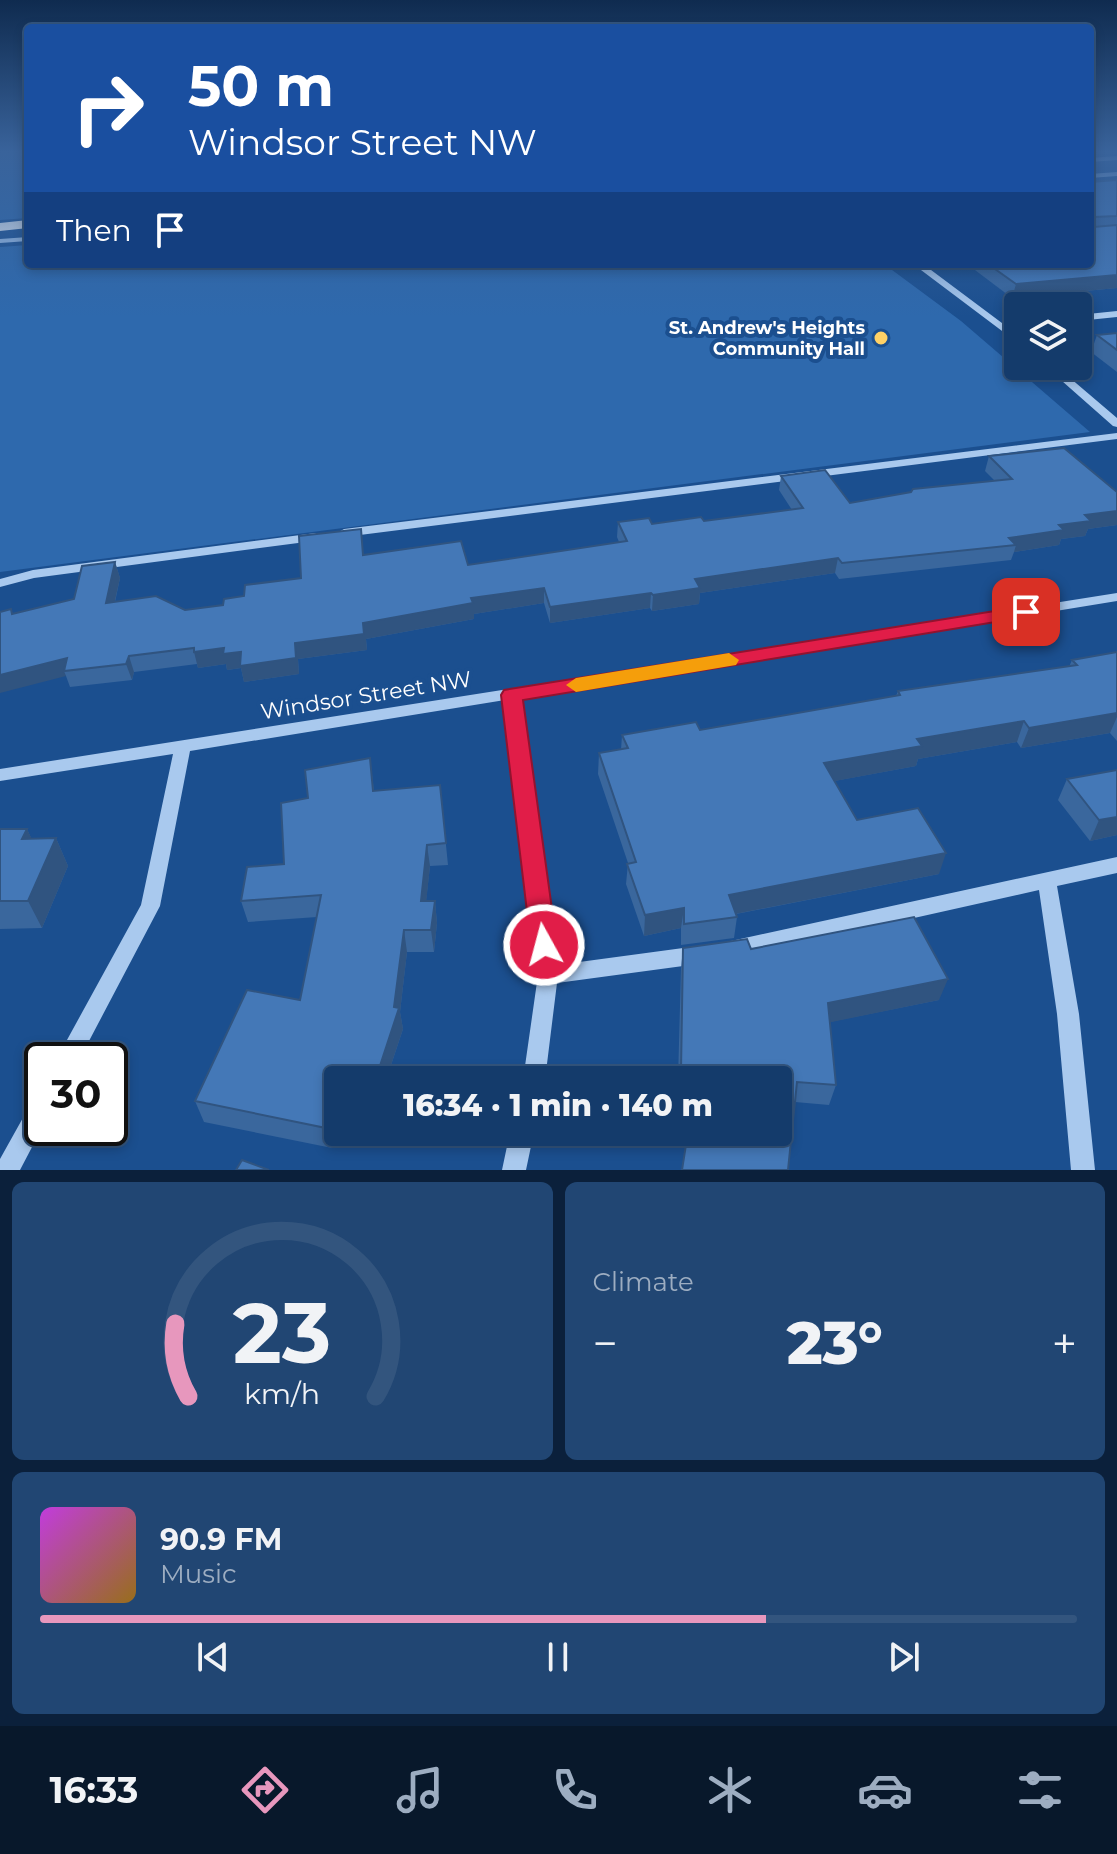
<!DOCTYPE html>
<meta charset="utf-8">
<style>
body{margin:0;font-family:Montserrat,sans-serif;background:#214673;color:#f1f3f6;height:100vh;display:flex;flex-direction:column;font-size:30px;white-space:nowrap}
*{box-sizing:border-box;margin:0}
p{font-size:26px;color:#9dadc1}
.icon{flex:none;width:44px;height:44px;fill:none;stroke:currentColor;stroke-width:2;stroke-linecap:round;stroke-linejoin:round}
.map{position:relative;height:1170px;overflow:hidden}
.side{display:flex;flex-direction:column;gap:12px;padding:12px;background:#0b203b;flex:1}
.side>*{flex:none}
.top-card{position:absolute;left:24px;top:24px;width:1070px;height:244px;border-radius:8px;box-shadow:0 4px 12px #0003,0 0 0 2px #33557e;background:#1a4fa0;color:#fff;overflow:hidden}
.fabs{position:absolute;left:1004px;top:292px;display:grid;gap:16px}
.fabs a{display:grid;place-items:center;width:88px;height:88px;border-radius:8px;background:#143b6b;box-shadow:0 4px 12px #0003,0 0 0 2px #33557e;font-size:40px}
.speed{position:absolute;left:24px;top:1042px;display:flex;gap:16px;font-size:40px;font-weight:700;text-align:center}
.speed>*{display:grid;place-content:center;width:104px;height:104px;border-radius:50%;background:#143b6b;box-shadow:0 4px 12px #0003,0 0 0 2px #33557e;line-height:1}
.speed .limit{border:4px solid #111;border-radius:12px;background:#fff;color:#111}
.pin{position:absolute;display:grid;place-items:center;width:68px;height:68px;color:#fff;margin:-34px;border-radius:16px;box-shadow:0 4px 12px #0006}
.me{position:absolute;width:88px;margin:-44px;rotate:353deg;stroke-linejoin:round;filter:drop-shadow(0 0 6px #0008)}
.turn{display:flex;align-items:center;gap:28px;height:168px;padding:0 32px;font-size:36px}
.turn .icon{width:104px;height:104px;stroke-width:2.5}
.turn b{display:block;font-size:56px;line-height:68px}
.then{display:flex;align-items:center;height:76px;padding:0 32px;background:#0003;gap:16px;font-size:30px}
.big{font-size:60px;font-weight:800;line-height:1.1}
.side .card{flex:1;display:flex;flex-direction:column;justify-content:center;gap:12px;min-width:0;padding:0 28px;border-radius:12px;background:#214673}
.side .dial{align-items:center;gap:0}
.dial svg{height:208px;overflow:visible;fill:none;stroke:#33557e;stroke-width:7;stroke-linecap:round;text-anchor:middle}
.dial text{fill:#f1f3f6;stroke:none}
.song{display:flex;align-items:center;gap:24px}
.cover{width:96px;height:96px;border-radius:12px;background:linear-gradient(135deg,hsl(290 70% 55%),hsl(40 70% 35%))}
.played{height:8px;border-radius:4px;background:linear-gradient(90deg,#e797bd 70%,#33557e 70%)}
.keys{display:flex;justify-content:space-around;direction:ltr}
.heat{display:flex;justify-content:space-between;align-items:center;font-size:44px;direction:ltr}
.side .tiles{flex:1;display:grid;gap:12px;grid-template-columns:1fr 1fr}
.card:last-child{grid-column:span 2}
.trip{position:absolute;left:324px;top:1066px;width:468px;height:80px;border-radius:8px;background:#143b6b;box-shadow:0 4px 12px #0003,0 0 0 2px #33557e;font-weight:800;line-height:80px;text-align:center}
.tab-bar{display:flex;height:128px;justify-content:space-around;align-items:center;background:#08182b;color:#9dadc1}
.tab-bar .icon{width:56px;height:56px}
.tab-bar .selected{color:#e797bd}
.tab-bar b{font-size:36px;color:#f1f3f6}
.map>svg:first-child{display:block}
.green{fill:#2e69ad}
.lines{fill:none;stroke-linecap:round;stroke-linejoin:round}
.minor{fill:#a9c9ee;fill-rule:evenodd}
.highway{fill:#fff;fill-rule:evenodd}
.wall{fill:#3a679d}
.shaded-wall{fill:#305480}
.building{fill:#4478b7;stroke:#305480;stroke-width:2}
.route{fill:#e11d48;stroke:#92132f;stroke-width:2}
.slow{fill:#f59e0b}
.poi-dot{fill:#ffd166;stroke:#1b4f8f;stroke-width:3}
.labels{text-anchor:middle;stroke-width:8;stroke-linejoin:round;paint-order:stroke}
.far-poi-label{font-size:18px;font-weight:bold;fill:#fff;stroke:#1b4f8f;text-anchor:end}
.street-label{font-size:22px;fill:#fff;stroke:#1b4f8f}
</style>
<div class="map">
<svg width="1117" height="1170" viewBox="0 0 1117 1170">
<rect width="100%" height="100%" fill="#1b4f8f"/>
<path class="green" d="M 0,153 L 28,153 L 28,218 L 0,220 Z
M 28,245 L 28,264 L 884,264 L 961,321 L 1090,432 L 0,572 L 0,247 Z"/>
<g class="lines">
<path class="minor" d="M 1117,156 L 1117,160 L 1090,162 L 1090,158 Z
M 1117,172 L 1117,176 L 1090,178 L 1090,174 Z
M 28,237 L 28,241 L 0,243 L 0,239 Z
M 913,264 L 923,264 L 1018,335 L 1018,343 Z
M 1117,311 L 1117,317 L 1078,321 L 1078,315 Z
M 1045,366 L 1056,366 L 1117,418 L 1117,427 L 1113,426 Z
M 1117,433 L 1117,439 L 344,537 L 337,533 L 344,529 Z
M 316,533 L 321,534 L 323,537 L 321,540 L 34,578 L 0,587 L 0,579 L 33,570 Z
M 1117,593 L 1117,601 L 520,698 L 557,965 L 698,946 L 705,949 L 708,955 L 705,961 L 698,964 L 557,983 L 545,1080 L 523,1080 L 538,975 L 505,700 L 190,751 L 160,906 L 79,1060 L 56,1060 L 141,905 L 173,754 L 0,781 L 0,769 Z
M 1117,857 L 1117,873 L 1057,886 L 1079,1014 L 1095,1170 L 1071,1170 L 1057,1014 L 1039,890 L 731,959 L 724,956 L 721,950 L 724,944 L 731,941 Z
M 42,1095 L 42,1128 L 20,1170 L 0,1170 L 0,1159 L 34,1098 Z
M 510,1132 L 534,1132 L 526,1170 L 502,1170 Z"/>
<path class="highway" d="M 28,220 L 28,228 L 0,231 L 0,223 Z"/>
</g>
<path class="wall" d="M 1117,180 L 1117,288 L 1012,298 L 967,264 L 1090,264 L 1090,182 Z
M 1117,333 L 1117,372 L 1091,352 L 1097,335 Z
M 989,456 L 1117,492 L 1117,525 L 1088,529 L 1085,536 L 1061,539 L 1059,545 L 1014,552 L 1011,560 L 839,579 L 835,573 L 700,593 L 699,604 L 652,611 L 650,608 L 550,623 L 544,603 L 474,614 L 474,619 L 366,639 L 367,650 L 298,659 L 299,674 L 244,682 L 241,668 L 227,670 L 226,664 L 198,668 L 197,664 L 134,672 L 132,680 L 70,687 L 66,676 L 13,614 L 74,599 L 115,562 L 120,578 L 115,602 L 185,610 L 223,605 L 244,596 L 301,578 L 364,554 L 468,565 L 619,542 L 617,537 L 618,522 L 652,524 L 704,521 L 792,510 L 779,490 L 781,476 L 850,503 L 995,481 L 985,471 Z
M 1117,652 L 1117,741 L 1110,733 L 1021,748 L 1017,742 L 918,759 L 916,766 L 834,781 L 857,820 L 939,874 L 736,914 L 737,917 L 734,938 L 681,945 L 681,928 L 644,936 L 626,884 L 628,863 L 598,774 L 599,753 L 621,750 L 622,735 L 700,730 L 896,696 L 898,691 L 1069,667 L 1072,660 Z
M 370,758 L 374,791 L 440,785 L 448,865 L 430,866 L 426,901 L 435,901 L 437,923 L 434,952 L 407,952 L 400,1012 L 403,1029 L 386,1080 L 338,1080 L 338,1129 L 332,1148 L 204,1122 L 195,1101 L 300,1000 L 317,917 L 248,922 L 241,901 L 284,864 L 308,798 Z
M 1067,779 L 1117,835 L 1090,841 L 1058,800 Z
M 0,829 L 27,829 L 31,838 L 56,838 L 68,866 L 42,928 L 0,929 Z
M 683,948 L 751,949 L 939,1000 L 829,1022 L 836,1085 L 829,1105 L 795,1102 L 778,1080 L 678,1080 L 681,969 Z"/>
<path class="shaded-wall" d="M 1117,275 L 1117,288 L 1012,298 L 1016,284 Z
M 1117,511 L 1117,525 L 1088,529 L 1085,536 L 1061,539 L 1059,545 L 1014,552 L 1016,545 L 1009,538 L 1059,525 L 1085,515 Z
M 838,558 L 835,573 L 700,593 L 699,604 L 652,611 L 653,595 L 695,579 Z
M 115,562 L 120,578 L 111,618 L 106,603 Z
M 544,588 L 544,603 L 474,614 L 474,619 L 366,639 L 367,650 L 298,659 L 299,674 L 244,682 L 241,668 L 227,670 L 226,664 L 198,668 L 194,652 L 224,648 L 295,643 L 363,623 L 471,598 Z
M 651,593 L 650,608 L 550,623 L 550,607 Z
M 129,656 L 134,672 L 132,680 L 126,664 Z
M 67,658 L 64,671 L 66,676 L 0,693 L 0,675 Z
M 1117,713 L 1117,717 L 1110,733 L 1021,748 L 1029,728 Z
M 1024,721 L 1017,742 L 918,759 L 916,766 L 819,784 L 824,763 L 917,739 Z
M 1117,817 L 1117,835 L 1090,841 L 1099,820 Z
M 27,829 L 40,856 L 22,839 Z
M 56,838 L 68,866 L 42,928 L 28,901 Z
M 427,845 L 430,866 L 424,923 L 421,901 Z
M 946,853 L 939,874 L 725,916 L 729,895 Z
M 435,901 L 437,923 L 434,952 L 431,930 Z
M 684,908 L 681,928 L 644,936 L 645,915 Z
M 404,930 L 407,952 L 400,1012 L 403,1029 L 386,1080 L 376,1080 L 394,1007 Z
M 948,979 L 939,1000 L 822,1024 L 828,1003 Z
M 337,1095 L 338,1129 L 332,1148 L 326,1128 Z"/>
<path class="building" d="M 1117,180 L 1117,216 L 1094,217 L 1091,220 L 1094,227 L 1117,225 L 1117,275 L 1016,284 L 988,264 L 1090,264 L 1090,182 Z
M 1117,333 L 1117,350 L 1097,335 Z
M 1064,448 L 1117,492 L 1117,511 L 1085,515 L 1091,521 L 1059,525 L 1064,530 L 1009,538 L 1016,545 L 842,563 L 838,558 L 695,579 L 700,588 L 653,595 L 651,593 L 550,607 L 544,588 L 471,598 L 473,603 L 363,623 L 364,634 L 295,643 L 296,658 L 240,666 L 241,652 L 223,654 L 224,648 L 194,652 L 194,648 L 129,656 L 126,664 L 64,671 L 67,658 L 0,675 L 0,612 L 11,609 L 12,614 L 74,599 L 82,566 L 115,562 L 106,603 L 156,596 L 185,610 L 223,605 L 224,599 L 244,596 L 245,585 L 301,578 L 299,536 L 361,529 L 363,555 L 461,541 L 468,565 L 627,541 L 618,522 L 649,518 L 652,524 L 701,517 L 704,521 L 803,508 L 781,476 L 825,470 L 850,503 L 911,492 L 913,489 L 1012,479 L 989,456 Z
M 1117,652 L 1117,713 L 1029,728 L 1024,721 L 917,739 L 922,746 L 824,763 L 857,820 L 918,808 L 946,853 L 729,895 L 737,917 L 684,924 L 684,908 L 645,915 L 627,864 L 636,862 L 599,753 L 628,748 L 622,735 L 696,722 L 700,730 L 900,695 L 898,691 L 1077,665 L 1072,660 Z
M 370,758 L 373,791 L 440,785 L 446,843 L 427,845 L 421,901 L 435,901 L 431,930 L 404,930 L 394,1007 L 399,1008 L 376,1078 L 353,1074 L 351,1080 L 338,1080 L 338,1096 L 326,1128 L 195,1101 L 247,990 L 300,1000 L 321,895 L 241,901 L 247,867 L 284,864 L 281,803 L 308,798 L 305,770 Z
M 1117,770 L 1117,817 L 1099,820 L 1067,779 Z
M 0,829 L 27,829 L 22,839 L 56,838 L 28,901 L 0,901 Z
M 914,917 L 948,979 L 828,1003 L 836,1085 L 797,1082 L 788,1170 L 682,1170 L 688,1132 L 778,1132 L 778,1080 L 696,1080 L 697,1072 L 681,1071 L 683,948 L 747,939 L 751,949 Z
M 242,1160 L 269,1170 L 236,1170 Z"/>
<linearGradient id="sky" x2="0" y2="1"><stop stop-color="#0f2b4f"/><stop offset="0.48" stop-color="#39639b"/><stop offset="1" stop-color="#39639b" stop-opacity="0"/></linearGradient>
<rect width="1117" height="317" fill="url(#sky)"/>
<path class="route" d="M 1026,606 L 1032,608 L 1035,612 L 1032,616 L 523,700 L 557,945 L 553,953 L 544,956 L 535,953 L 531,945 L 501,695 L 504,690 Z"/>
<path class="slow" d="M 729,653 L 739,660 L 736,665 L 576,692 L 566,685 L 576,678 Z"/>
<circle class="poi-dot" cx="881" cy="338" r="8"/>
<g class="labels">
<g class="far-poi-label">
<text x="865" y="334">St. Andrew's Heights<tspan x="865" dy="21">Community Hall</tspan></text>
</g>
<g class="street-label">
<text transform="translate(366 695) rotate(-9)" y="8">Windsor Street NW</text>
</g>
</g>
</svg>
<div class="fabs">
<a><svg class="icon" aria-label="layers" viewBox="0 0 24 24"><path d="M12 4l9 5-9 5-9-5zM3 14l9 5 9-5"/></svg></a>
</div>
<div class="speed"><div class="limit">30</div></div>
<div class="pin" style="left:1026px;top:612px;background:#d93025"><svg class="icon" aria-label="arrive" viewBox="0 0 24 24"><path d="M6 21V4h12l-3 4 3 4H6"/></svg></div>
<svg class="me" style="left:544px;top:945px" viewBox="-20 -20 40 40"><circle r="17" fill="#e11d48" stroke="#fff" stroke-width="3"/><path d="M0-11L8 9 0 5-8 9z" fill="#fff"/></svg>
<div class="trip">16:34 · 1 min · 140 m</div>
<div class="top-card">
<div class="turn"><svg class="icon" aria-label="right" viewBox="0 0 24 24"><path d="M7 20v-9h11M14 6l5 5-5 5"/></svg><div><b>50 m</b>Windsor Street NW</div></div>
<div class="then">Then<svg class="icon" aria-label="arrive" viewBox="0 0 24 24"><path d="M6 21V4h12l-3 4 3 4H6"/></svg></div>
</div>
</div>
<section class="side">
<div class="tiles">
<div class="card dial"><svg viewBox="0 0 100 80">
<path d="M14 69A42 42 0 1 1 86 69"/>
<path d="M14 69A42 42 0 0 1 9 41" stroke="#e797bd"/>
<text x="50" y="56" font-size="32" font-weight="700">23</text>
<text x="50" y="72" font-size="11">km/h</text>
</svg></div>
<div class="card"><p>Climate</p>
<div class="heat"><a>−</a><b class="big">23°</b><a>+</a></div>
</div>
<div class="card">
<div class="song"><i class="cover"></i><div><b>90.9 FM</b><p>Music</p></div></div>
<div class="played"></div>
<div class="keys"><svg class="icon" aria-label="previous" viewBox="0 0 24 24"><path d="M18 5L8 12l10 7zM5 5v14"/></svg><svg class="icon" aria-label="pause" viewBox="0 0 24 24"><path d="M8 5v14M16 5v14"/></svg><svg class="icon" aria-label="next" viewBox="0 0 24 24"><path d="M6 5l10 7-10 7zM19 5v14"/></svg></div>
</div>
</div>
</section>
<nav class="tab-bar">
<b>16:33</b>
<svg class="icon selected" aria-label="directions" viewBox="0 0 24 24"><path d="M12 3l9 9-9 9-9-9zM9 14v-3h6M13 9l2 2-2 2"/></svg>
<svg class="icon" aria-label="music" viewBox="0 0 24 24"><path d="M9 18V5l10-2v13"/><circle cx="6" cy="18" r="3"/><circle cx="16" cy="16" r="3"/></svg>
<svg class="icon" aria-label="phone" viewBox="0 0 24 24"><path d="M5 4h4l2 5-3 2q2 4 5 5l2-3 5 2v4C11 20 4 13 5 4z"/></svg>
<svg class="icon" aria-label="climate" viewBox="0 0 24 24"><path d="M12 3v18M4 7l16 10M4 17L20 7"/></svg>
<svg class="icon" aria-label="car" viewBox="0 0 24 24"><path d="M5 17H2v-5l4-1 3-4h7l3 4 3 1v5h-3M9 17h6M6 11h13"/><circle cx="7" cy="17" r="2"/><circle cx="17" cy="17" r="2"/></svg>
<svg class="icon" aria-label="filters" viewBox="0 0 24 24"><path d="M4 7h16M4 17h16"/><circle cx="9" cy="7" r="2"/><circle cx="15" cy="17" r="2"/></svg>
</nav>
